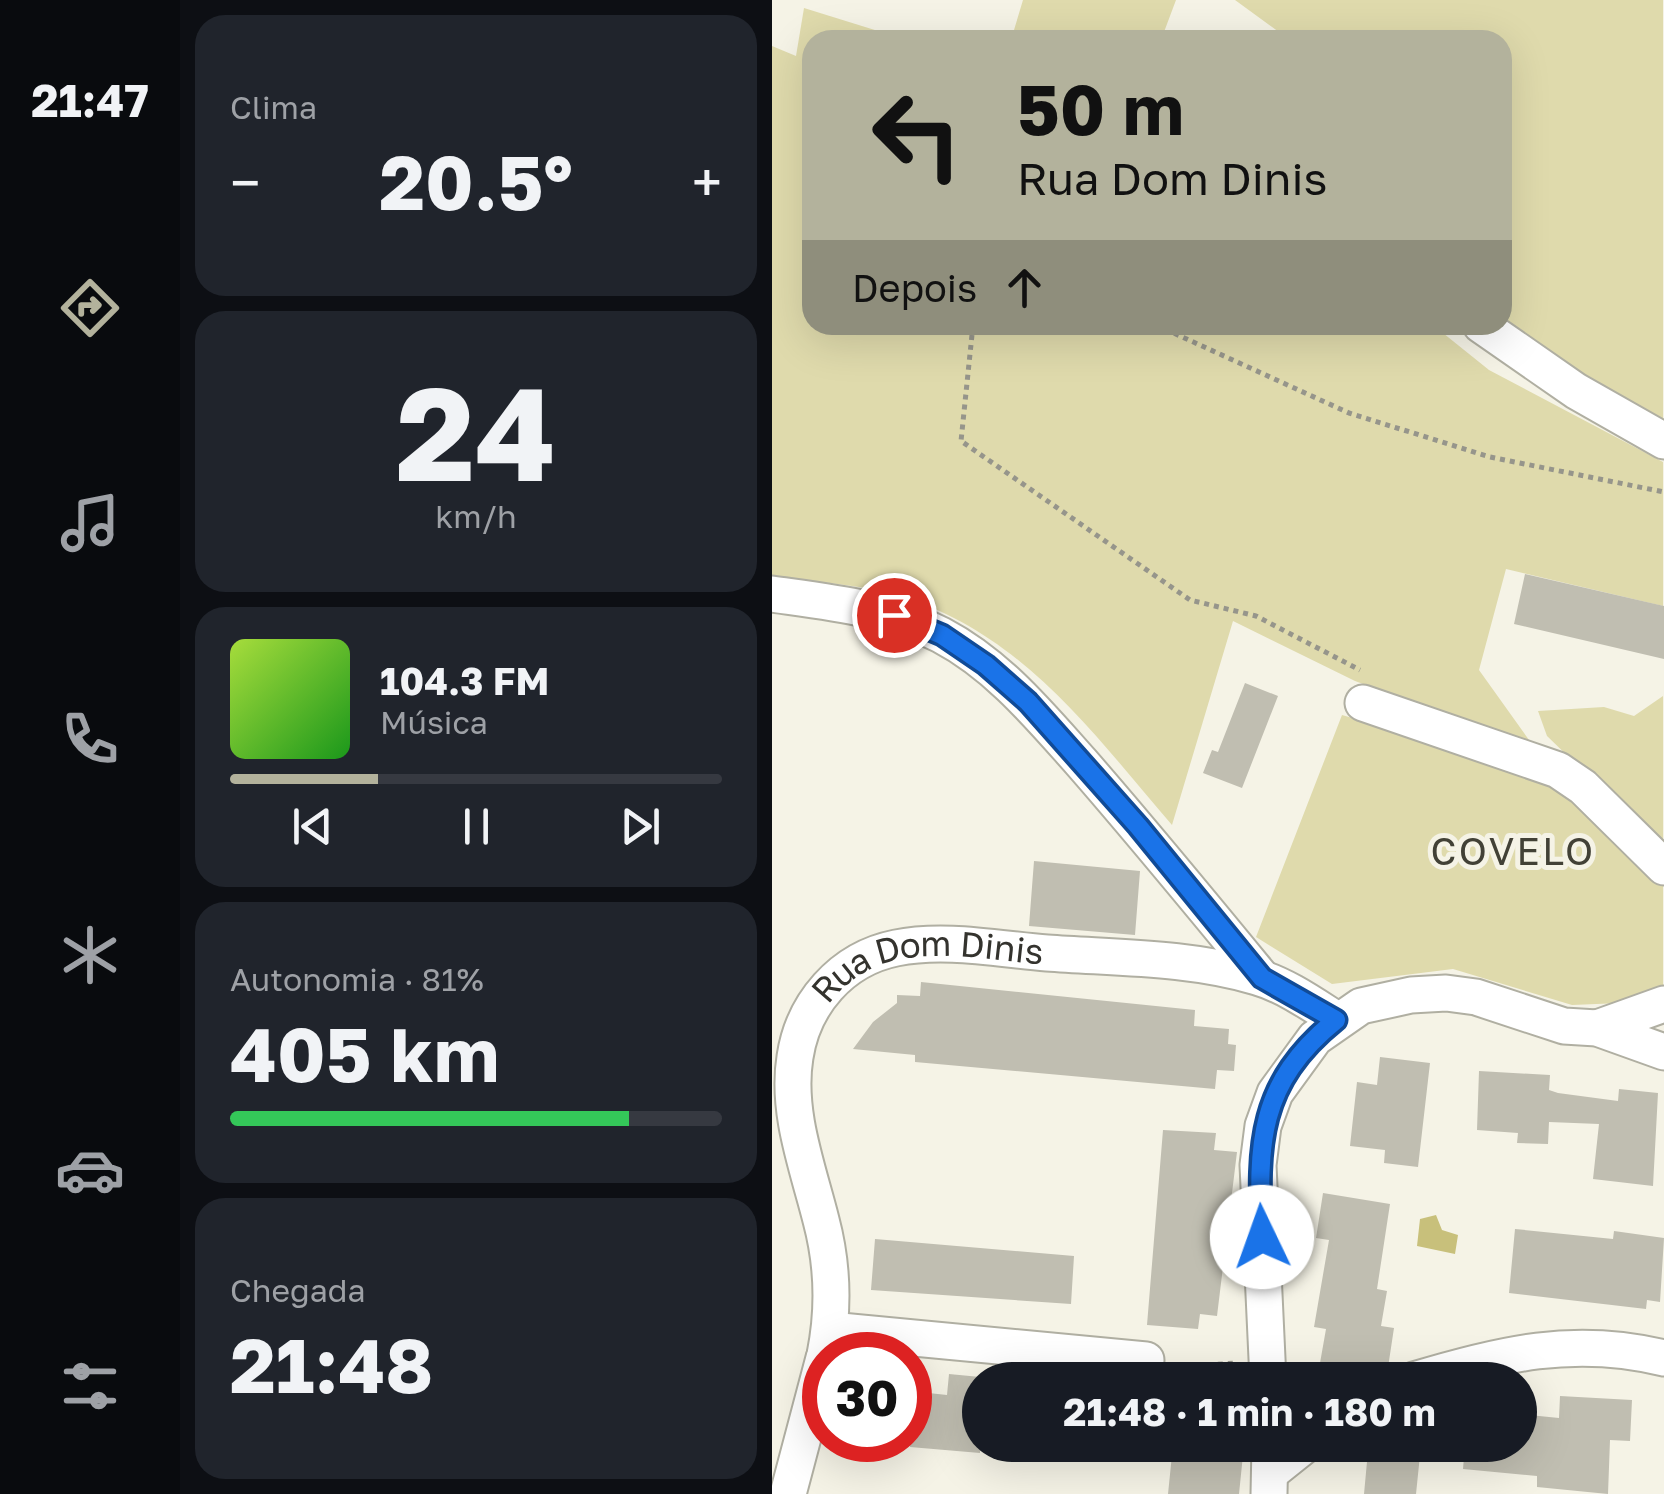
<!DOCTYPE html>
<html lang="pt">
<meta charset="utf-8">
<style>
body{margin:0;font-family:"Golos Text",sans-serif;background:#20242c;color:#f1f3f6;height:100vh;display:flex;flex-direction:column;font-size:38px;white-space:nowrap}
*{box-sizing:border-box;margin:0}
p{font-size:32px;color:#9ea1a6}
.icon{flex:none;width:55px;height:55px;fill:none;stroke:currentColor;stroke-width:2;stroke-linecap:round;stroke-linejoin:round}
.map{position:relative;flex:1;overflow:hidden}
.details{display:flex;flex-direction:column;gap:15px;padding:15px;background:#0d0f14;width:592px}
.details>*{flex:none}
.guide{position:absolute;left:30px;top:30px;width:710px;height:305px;border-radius:30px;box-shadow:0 10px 40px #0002;background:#b3b29c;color:#111;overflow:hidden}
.speed{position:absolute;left:30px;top:1332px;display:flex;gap:20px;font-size:50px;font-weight:700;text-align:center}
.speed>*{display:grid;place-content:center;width:130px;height:130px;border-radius:50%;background:#171b24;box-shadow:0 10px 40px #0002;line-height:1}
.speed .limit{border:15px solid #d22;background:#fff;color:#111}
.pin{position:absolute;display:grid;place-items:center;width:85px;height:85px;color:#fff;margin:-42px;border:5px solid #fff;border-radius:50%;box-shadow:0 2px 10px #0007}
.me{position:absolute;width:110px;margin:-55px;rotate:357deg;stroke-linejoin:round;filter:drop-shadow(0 0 8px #0008)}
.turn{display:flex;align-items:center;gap:35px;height:210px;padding:0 50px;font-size:45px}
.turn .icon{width:130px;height:130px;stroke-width:2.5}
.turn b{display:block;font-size:70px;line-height:85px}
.then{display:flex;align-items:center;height:95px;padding:0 50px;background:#0003;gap:20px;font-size:38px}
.big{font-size:75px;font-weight:700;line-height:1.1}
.details .card{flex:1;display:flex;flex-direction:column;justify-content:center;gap:15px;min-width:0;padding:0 35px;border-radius:30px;background:#20242c}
.details .dial{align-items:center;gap:0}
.dial b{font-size:130px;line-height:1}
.song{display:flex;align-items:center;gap:30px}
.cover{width:120px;height:120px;border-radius:15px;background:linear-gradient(135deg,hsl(80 70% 55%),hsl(120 70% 35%))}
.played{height:10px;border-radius:5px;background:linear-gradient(90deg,#b3b29c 30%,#363941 30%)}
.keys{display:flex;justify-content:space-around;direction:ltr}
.heat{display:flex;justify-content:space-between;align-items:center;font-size:55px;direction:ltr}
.charge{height:15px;border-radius:8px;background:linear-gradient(90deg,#34c759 81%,#363941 0)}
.trip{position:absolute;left:190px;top:1362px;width:575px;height:100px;border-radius:50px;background:#171b24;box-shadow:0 10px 40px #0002;font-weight:700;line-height:100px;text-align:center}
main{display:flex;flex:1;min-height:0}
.dock{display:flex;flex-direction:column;width:180px;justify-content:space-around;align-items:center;background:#090b0e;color:#9ea1a6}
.dock .icon{width:70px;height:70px}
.dock .on{color:#b3b29c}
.dock b{font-size:45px;color:#f1f3f6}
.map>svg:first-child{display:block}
.green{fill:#dfdaac}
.water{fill:#c8c07b}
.building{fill:#c0beb1}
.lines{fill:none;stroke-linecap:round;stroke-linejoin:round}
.street-casing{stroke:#b0afa2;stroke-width:39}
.path{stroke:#96958b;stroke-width:5;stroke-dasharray:5 5;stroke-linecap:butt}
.street{stroke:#fff;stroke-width:35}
.route-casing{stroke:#114b97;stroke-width:25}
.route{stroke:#1a73e8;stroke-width:18}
.labels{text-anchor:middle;stroke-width:10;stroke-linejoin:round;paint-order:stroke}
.street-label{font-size:35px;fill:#34332e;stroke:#f5f3e6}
.neighbourhood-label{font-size:38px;letter-spacing:2.5px;fill:#424136;stroke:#f5f3e6}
</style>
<main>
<nav class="dock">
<b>21:47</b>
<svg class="icon on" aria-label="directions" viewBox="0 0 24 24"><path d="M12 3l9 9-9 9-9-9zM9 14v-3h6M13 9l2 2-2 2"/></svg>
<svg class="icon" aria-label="music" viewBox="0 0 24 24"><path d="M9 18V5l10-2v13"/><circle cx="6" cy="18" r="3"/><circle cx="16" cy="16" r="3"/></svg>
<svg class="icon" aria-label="phone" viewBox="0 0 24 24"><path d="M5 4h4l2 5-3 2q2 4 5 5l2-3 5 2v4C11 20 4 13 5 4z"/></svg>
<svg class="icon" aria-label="climate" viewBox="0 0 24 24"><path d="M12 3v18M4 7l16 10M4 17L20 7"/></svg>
<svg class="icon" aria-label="car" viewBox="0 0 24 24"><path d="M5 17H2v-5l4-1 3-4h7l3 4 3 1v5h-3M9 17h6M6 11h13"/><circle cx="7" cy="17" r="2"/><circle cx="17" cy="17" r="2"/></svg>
<svg class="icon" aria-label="filters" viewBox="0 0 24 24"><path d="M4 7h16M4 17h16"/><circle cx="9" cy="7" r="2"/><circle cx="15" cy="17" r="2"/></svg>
</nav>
<section class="details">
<div class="card"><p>Clima</p>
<div class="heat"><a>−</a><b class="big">20.5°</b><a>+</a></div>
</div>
<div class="card dial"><b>24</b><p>km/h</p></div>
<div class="card">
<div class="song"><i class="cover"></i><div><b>104.3 FM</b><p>Música</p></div></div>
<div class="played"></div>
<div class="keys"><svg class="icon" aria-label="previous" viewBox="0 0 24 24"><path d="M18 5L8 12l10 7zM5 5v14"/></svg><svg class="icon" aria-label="pause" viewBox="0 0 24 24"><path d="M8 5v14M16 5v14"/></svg><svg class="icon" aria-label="next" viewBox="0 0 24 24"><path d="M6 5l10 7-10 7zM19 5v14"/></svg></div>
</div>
<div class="card"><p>Autonomia · 81%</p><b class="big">405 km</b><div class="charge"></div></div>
<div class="card"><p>Chegada</p><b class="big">21:48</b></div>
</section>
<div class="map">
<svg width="892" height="1494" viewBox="0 0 892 1494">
<rect width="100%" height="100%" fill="#f5f3e6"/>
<path class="green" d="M 251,0 L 404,0 L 389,40 L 239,40 Z
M 463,0 L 891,0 L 891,424 L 730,322 L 730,40 L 518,40 Z
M 32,8 L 135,40 L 40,40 L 40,325 L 661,325 L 717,370 L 891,462 L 891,606 L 734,569 L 707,670 L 762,747 L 583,681 L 461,621 L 400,825 C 319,731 248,630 121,594 C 83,584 40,582 0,575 L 0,46 L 24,56 Z
M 891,696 L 891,848 L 775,736 L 766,711 L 832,707 L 862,716 Z
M 570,715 L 747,766 L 791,787 L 891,884 L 891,985 L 849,1003 L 800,1005 L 681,969 L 560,984 L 484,937 Z"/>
<path class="water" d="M 664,1215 L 670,1230 L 686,1235 L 683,1254 L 645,1246 L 648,1219 Z"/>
<path class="building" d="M 753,574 L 892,606 L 892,659 L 742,624 Z
M 473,683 L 506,696 L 470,788 L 431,773 L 440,750 L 446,752 Z
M 262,861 L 368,871 L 363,935 L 257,926 Z
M 149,982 L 423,1010 L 422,1026 L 457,1029 L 456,1044 L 464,1045 L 462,1071 L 445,1070 L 443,1089 L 143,1062 L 143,1055 L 81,1049 L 101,1022 L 125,1003 L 125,995 L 148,996 Z
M 608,1057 L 658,1063 L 646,1167 L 612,1163 L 613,1150 L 578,1146 L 585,1082 L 605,1085 Z
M 707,1071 L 778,1075 L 777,1090 L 786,1093 L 846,1101 L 847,1089 L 886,1093 L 881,1186 L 821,1179 L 827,1124 L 777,1122 L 776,1144 L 745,1143 L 746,1133 L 705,1130 Z
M 391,1130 L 444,1133 L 442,1150 L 465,1152 L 445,1316 L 428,1314 L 426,1329 L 375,1325 Z
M 551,1193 L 618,1204 L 605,1289 L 615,1291 L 609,1326 L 622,1328 L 615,1374 L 548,1363 L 554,1329 L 542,1327 L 557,1240 L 544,1238 Z
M 743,1229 L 841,1239 L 842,1231 L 892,1238 L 888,1302 L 875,1300 L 874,1309 L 737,1293 Z
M 103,1239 L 302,1256 L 299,1304 L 99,1290 Z
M 177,1374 L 208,1377 L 208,1453 L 138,1447 L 138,1391 L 175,1395 Z
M 788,1396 L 860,1400 L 858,1441 L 838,1440 L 836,1494 L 765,1487 L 765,1476 L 691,1469 L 693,1445 L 748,1445 L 748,1414 L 787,1418 Z
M 401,1445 L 472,1445 L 467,1494 L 396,1494 Z
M 596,1451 L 648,1455 L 644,1494 L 592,1494 Z"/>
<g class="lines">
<defs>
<g id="street">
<path d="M 709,325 L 804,391 L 892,441"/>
<path d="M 0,594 C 57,602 117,608 169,635 C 226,665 267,715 309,762 C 371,833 430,905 490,978"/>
<path d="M 591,703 L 786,770 L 811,787 L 892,867"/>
<path d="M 825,1028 L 892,1004"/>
<path d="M 58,1330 L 374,1360"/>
<path id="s1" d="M 53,1355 C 62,1310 61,1265 49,1220 C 36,1168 14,1112 23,1057 C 31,1004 69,959 124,948 C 172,938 226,949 275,953 C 344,958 418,957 485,977 C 513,985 540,1004 565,1020"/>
<path d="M 496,1380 L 486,1165 L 491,1126 L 503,1093 L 543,1038 L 589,1006 L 639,995 L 674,993 L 704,997 L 792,1026 L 825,1028 L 892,1052"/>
<path d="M 642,1380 C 728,1354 802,1336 892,1358"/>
<path d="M 498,1473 L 533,1445"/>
<path d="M 16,1494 L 52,1358"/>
<path d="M 497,1494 L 498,1445"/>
</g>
</defs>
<use href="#street" class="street-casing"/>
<path class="path" d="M 201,325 L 189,441 L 418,600 L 484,616 L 588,670
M 384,325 L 577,413 L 718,457 L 892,492
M 406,1367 L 465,1363"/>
<use href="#street" class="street"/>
</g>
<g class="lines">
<defs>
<path id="route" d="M 122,615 L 170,635 L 214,665 L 256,702 L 366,826 L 490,978 L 564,1020 C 486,1083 485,1144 490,1237"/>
</defs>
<use href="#route" class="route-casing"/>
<use href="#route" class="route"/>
</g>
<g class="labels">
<g class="street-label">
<text dy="12" stroke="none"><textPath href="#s1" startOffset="488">Rua Dom Dinis</textPath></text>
</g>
<g class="neighbourhood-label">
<text x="741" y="865">COVELO</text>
</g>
</g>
</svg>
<div class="speed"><div class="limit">30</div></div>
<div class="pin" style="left:122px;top:615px;background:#d93025"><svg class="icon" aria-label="arrive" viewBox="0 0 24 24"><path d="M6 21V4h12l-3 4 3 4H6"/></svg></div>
<svg class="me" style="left:490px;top:1237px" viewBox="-20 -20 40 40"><circle r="19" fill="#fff"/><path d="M0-13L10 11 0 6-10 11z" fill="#1a73e8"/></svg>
<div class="trip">21:48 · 1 min · 180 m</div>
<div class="guide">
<div class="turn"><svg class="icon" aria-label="left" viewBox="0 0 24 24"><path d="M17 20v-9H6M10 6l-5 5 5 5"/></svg><div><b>50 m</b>Rua Dom Dinis</div></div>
<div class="then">Depois<svg class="icon" aria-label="ahead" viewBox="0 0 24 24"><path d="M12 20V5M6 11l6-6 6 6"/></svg></div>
</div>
</div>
</main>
